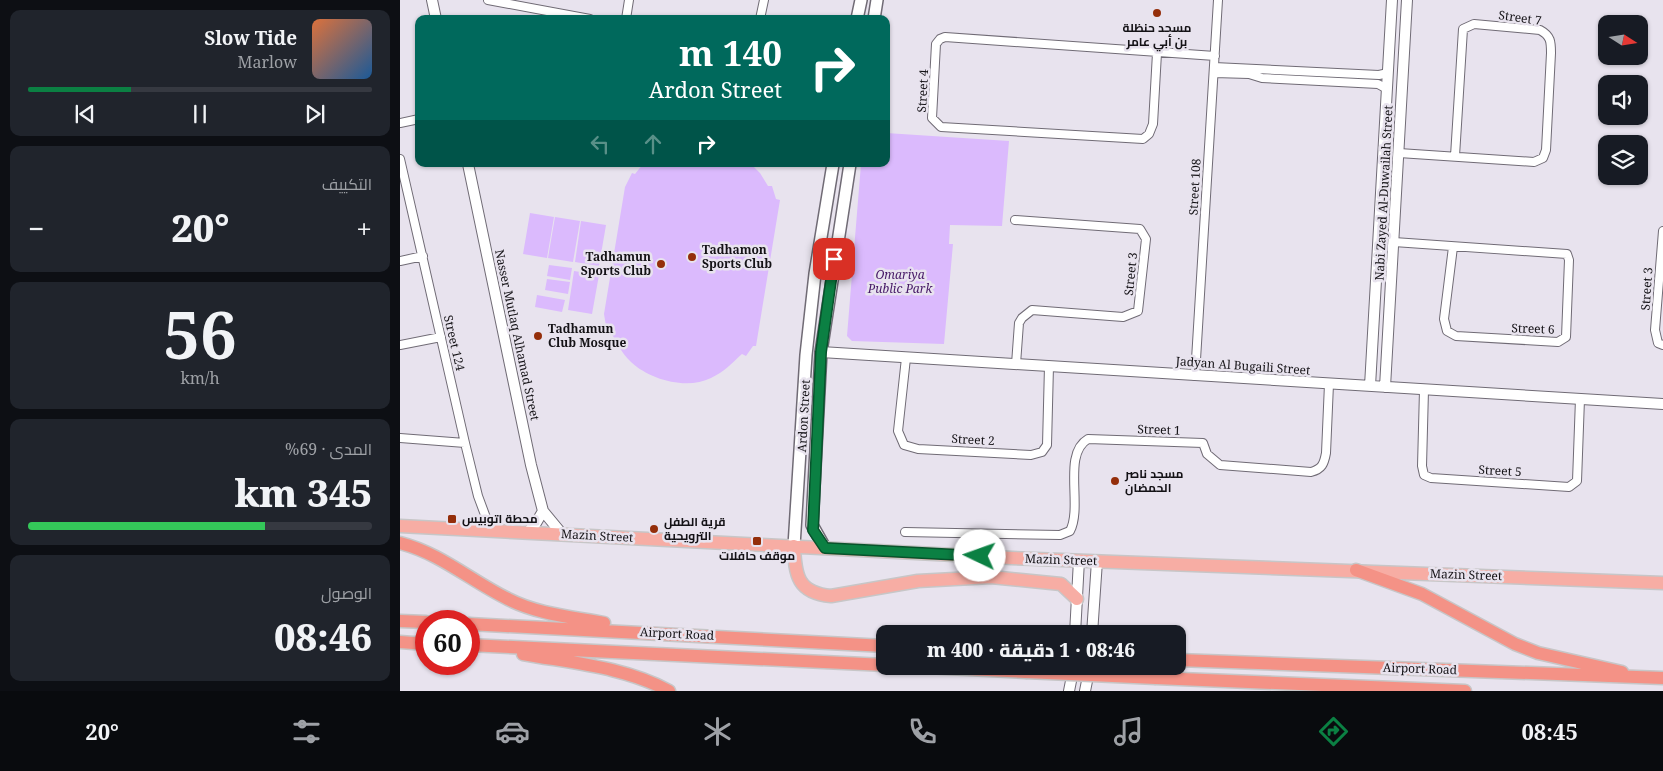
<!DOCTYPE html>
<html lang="ar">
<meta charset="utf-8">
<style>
body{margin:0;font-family:"Noto Serif",Cairo,serif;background:#20242c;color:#f1f3f6;direction:rtl;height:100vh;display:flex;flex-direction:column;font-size:19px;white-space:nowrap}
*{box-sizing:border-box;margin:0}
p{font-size:16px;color:#9ea1a6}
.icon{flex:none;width:28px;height:28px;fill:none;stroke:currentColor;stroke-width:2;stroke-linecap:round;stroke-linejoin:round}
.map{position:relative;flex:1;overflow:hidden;direction:ltr}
.drawer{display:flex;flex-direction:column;gap:10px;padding:10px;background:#0d0f14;width:400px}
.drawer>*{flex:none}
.banner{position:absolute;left:15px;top:15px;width:475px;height:152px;border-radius:10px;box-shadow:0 1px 4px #0004;direction:rtl;background:#00695c;color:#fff;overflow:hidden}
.needle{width:32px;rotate:102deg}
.fabs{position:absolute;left:1198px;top:15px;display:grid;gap:10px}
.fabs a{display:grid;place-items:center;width:50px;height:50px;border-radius:10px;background:#171b24;box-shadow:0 1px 4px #0004;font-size:25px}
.speed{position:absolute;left:15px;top:610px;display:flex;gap:10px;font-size:25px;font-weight:700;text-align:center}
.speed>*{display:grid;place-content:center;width:65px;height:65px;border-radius:50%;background:#171b24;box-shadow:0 1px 4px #0004;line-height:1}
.speed .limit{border:8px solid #d22;background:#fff;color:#111}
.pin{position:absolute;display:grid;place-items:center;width:42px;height:42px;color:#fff;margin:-21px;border-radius:10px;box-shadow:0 2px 8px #0006}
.me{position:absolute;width:55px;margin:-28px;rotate:273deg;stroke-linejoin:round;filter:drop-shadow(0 0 4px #0008)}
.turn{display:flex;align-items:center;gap:18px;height:105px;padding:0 25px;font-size:22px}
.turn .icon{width:65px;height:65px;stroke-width:2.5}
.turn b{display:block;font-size:35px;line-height:42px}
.lanes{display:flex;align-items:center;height:48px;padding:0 25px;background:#0003;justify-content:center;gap:25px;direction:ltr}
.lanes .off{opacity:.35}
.big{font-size:38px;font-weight:800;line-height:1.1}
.drawer .tile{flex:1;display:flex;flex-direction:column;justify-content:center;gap:8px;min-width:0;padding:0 18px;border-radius:10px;background:#20242c}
.drawer .dial{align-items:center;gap:0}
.dial b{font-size:65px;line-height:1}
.song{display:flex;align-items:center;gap:15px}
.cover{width:60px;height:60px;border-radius:8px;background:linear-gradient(135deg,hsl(20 70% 55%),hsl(210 70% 35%))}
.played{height:5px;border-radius:2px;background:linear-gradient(90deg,#0b8043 30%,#363941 30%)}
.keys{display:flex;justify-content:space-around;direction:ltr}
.heat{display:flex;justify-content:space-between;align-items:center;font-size:28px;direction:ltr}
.charge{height:8px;border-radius:4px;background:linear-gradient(90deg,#34c759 69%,#363941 0)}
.trip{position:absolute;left:476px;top:625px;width:310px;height:50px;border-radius:10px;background:#171b24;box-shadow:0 1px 4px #0004;font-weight:800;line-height:50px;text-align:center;direction:rtl}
.tabs{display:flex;height:80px;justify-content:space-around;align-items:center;background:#090b0e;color:#9ea1a6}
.tabs .icon{width:35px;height:35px}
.tabs .on{color:#0b8043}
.tabs b{font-size:22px;color:#f1f3f6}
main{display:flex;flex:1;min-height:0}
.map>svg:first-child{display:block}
.green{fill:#dbbafd}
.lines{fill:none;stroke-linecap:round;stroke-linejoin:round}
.minor-casing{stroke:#706b75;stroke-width:10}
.tertiary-casing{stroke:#706b75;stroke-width:12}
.secondary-casing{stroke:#706b75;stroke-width:14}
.primary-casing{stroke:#c7c6c7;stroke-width:15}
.trunk-casing{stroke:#c7c6c7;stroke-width:15}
.minor{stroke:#fff;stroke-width:8}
.tertiary{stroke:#fff;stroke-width:10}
.secondary{stroke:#fff;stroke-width:11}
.primary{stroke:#f7ada4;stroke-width:12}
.trunk{stroke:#f49286;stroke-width:12}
.trunk-bridge-casing{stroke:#c7c6c7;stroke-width:15;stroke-linecap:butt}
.trunk-bridge{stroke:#f49286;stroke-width:12}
.route-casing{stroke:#07532c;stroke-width:12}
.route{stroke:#0b8043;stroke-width:9}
.poi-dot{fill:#942e0a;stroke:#e8e3ee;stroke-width:2}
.labels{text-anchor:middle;stroke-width:5;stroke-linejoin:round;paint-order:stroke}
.street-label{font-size:12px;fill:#141216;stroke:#e8e3ee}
.poi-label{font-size:12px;font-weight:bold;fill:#141216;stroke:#e8e3ee;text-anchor:start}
.park-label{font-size:12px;font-style:italic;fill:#451766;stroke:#e8e3ee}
</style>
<main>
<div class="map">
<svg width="1263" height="691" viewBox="0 0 1263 691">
<rect width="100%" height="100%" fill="#e8e3ee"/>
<path class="green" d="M 486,133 L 609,141 L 602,226 L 550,225 L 549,244 L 553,244 L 544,344 L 452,341 L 447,336 L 461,164 L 486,164 Z
M 243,164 L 351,164 L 360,173 L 368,186 L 372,186 L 376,199 L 380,200 L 356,346 L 353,346 L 346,356 L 342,354 C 332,363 324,372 311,378 C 287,390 250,380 231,362 C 221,353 214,338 208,326 L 206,326 L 204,314 L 225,187 L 232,173 L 235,174 Z
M 130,213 L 154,217 L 147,258 L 123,254 Z
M 155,217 L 180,221 L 173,262 L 148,258 Z
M 181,221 L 206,225 L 199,266 L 175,262 Z
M 149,265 L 172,268 L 170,280 L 147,276 Z
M 174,271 L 199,275 L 192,314 L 168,310 Z
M 147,279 L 170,282 L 168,294 L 145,290 Z
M 137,295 L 165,300 L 162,312 L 135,307 Z"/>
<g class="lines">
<defs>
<path id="minor" d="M 88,0 L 190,19
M 226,19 L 229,0
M 360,19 L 364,0
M 757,53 L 753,124 L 749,134 L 743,139 L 541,127 L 532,118 L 536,44 L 540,39 L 545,37 L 815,56
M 814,67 L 979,75 L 988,73
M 814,73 L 849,74 L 862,78 L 978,84 L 987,89
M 0,123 L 19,119
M 999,153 L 1134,162 L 1143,158 L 1146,150 L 1151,53 C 1151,42 1151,36 1140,30 L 1074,24 L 1063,29 L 1055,156
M 0,159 L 65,443 L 78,496 L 91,531
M 615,220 L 740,229 L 746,239 L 738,311 L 723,317 L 632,310 L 622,318 L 619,323 L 616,364
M 1263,231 L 1255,330 L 1258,343 L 1263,345
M 994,242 L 1167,254 L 1169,260 L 1166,337 L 1158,342 L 1056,336 L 1047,331 L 1044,319 L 1053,247
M 0,261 L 23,256
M 0,345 L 41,337
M 506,358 L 498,431 L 504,445 L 518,449 L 631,455 L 642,452 L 647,445 L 649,366
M 795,376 L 818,0
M 1024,390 L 1022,466 L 1024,475 L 1031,478 L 1169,487 L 1177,481 L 1180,399
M 0,438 L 65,443
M 505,532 L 660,535 L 670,531 C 683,506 662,454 688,439 L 803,443 L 807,454 L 820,465 L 911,472 C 922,469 924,464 926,453 L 929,384
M 574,556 L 575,534
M 580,556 L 580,534"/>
<path id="tertiary" d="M 32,0 L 36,19
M 68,164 L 131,465 L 143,511 L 162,534
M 421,352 L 1263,404
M 970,386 L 992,0
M 985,387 L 1007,0
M 127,533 L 136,523 L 143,511
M 675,634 L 679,560
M 692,634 L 697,561
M 669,691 L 674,666
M 685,691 L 690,666"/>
<path id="secondary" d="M 457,19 L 461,0
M 474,19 L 477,0
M 394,546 L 406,355 L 415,274 L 433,164
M 425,548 L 412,525 L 421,352 L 450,164"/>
<path id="primary" d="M 0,526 L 612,558 L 1263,583
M 394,546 C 395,576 398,593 431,596 L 518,581 L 591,577 L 661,584 L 677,599"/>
<path id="trunk" d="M 0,543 C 40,553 71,581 108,599 C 137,614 172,617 204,623
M 956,570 L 1022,594 L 1115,644 L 1138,653 L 1222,672
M 0,621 L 26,622
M 69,624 L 485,646
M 0,642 L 26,644
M 69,645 L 485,665
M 123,654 C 172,663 225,667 269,691
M 778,660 L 1263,678
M 507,666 L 626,672
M 756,678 L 1065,691"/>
</defs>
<use href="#minor" class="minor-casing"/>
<use href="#tertiary" class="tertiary-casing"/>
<use href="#secondary" class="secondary-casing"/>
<use href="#primary" class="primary-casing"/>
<use href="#trunk" class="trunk-casing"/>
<use href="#minor" class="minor"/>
<use href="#tertiary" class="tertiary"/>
<use href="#secondary" class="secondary"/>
<use href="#primary" class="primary"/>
<use href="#trunk" class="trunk"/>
<defs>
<path id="trunk-bridge" d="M 626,672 L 756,678"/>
</defs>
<use href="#trunk-bridge" class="trunk-bridge-casing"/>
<use href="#trunk-bridge" class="trunk-bridge"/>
</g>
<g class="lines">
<defs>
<path id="route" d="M 434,259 L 421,352 L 413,530 L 425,548 L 580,556"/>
</defs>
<use href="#route" class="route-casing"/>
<use href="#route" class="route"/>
</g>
<g class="poi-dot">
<circle cx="757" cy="13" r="5"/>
<circle cx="292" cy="257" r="5"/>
<circle cx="261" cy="264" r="5"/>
<circle cx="138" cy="336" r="5"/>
<circle cx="715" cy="481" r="5"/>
<rect x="47" y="514" width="10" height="10" rx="2.5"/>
<circle cx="254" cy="529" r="5"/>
<rect x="352" y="536" width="10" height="10" rx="2.5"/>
</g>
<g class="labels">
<g class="street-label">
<text transform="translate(1120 18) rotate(8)" y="4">Street 7</text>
<text transform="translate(523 91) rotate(-87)" y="4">Street 4</text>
<text transform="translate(795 187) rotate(-87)" y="4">Street 108</text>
<text transform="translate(984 193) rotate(-87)" y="4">Nabi Zayed Al-Duwailah Street</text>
<text transform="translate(731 274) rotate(-84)" y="4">Street 3</text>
<text transform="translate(1247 289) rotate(-86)" y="4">Street 3</text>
<text transform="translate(1133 329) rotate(2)" y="4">Street 6</text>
<text transform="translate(117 335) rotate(78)" y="4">Nasser Mutlaq Alhamad Street</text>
<text transform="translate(54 343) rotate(77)" y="4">Street 124</text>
<text transform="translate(843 366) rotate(4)" y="4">Jadyan Al Bugaili Street</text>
<text transform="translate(404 416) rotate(-87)" y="4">Ardon Street</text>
<text transform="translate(759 430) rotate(2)" y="4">Street 1</text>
<text transform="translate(573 440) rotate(3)" y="4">Street 2</text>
<text transform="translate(1100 471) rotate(3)" y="4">Street 5</text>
<text transform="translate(197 536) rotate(3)" y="4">Mazin Street</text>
<text transform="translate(661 560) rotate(2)" y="4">Mazin Street</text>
<text transform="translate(1066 575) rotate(2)" y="4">Mazin Street</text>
<text transform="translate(277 634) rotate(3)" y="4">Airport Road</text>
<text transform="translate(1020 669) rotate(2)" y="4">Airport Road</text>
</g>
<g class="poi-label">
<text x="757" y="32" text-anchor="middle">مسجد حنظلة<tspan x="757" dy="14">بن أبي عامر</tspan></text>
<text x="302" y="254">Tadhamon<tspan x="302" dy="14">Sports Club</tspan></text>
<text x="251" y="261" text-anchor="end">Tadhamun<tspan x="251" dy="14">Sports Club</tspan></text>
<text x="148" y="333">Tadhamun<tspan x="148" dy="14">Club Mosque</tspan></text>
<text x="725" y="478">مسجد ناصر<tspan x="725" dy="14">الحمضان</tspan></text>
<text x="62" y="523">محطة اتوبيس</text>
<text x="264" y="526">قرية الطفل<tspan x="264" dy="14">الترويحية</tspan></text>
<text x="357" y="560" text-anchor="middle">موقف حافلات</text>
</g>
<g class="park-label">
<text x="500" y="279">Omariya<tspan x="500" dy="14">Public Park</tspan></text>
</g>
</g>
</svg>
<div class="fabs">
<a><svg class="needle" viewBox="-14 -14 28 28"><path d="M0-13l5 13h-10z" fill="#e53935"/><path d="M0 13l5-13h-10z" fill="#9ea1a6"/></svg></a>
<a><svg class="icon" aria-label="sound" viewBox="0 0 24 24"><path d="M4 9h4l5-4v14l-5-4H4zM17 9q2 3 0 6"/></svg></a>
<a><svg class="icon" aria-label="layers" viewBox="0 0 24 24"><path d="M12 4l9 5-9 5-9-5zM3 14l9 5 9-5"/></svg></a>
</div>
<div class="speed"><div class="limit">60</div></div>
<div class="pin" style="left:434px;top:259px;background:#d93025"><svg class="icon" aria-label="arrive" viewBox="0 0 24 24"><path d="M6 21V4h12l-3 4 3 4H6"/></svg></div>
<svg class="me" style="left:580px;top:556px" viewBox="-20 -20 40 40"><circle r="19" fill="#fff"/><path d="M0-13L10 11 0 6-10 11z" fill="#0b8043"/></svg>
<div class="trip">08:46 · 1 دقيقة · 400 m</div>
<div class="banner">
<div class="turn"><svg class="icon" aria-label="right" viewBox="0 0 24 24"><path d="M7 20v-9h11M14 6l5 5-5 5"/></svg><div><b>140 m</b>Ardon Street</div></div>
<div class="lanes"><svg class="icon off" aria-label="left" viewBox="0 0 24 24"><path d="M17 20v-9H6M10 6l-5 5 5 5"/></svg><svg class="icon off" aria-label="ahead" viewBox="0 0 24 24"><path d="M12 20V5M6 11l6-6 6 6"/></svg><svg class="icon" aria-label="right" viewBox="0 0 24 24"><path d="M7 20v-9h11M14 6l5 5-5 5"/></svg></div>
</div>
</div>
<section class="drawer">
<div class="tile">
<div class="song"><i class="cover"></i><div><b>Slow Tide</b><p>Marlow</p></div></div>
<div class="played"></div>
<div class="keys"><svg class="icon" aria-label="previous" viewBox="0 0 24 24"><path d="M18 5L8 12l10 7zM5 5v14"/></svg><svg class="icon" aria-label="pause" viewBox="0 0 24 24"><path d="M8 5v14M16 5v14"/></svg><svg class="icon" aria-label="next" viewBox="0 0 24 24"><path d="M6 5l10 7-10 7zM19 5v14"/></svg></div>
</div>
<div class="tile"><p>التكييف</p>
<div class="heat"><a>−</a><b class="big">20°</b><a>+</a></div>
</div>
<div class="tile dial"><b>56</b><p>km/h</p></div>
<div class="tile"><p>المدى · 69%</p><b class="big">345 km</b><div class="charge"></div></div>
<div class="tile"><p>الوصول</p><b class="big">08:46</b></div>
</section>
</main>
<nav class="tabs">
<b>08:45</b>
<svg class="icon on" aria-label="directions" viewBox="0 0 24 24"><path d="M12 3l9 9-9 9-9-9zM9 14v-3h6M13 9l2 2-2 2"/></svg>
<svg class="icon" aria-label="music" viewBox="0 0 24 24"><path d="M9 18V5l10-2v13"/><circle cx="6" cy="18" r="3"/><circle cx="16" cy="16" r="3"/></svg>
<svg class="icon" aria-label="phone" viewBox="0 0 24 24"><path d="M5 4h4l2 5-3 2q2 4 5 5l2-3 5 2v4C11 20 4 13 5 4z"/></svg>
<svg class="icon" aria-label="climate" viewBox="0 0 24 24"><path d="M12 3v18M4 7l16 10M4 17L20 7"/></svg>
<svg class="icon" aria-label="car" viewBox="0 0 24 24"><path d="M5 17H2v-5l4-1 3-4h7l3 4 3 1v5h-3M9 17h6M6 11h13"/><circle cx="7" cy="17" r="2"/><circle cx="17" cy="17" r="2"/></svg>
<svg class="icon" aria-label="filters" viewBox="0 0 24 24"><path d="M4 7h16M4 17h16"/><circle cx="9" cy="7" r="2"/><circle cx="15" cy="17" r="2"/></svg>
<b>20°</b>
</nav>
